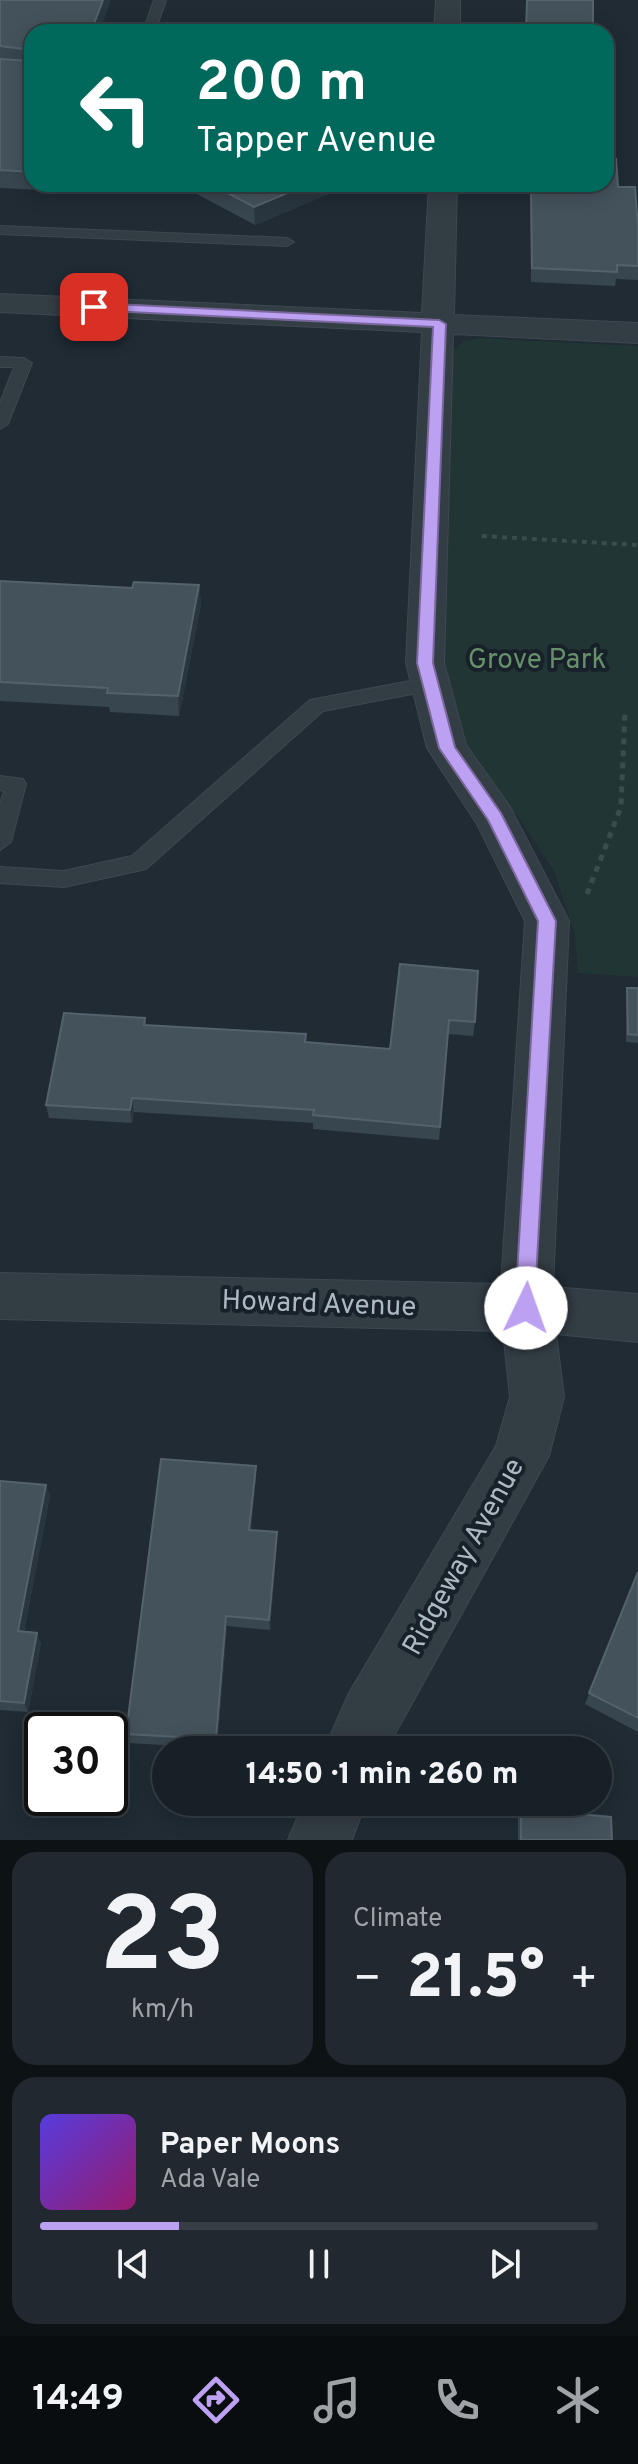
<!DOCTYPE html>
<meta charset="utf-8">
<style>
body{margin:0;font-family:Overpass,sans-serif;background:#21282f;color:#f1f3f6;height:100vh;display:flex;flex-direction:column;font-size:30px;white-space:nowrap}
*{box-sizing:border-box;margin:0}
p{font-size:26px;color:#9fa3a7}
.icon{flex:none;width:44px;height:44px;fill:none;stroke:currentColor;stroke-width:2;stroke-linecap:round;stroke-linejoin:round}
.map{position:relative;height:1840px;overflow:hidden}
.sheet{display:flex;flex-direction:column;gap:12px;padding:12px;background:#0d1215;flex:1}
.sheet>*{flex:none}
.guide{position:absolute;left:24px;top:24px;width:590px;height:168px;border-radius:24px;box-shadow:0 4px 20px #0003,0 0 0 2px #363e44;background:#00695c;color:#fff;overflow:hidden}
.speed{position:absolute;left:24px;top:1712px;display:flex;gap:16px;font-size:40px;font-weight:700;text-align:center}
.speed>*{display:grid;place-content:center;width:104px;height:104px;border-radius:50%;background:#182027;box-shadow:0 4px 20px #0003,0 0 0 2px #363e44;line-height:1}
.speed .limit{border:4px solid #111;border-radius:12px;background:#fff;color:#111}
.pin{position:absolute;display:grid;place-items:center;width:68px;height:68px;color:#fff;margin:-34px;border-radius:16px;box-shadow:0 4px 12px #0006}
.me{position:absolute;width:88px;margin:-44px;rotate:3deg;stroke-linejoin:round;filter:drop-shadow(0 0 6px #0008)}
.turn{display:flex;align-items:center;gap:28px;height:168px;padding:0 40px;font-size:36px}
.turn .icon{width:104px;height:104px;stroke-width:2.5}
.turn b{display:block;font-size:56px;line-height:68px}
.big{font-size:60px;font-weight:800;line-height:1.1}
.sheet .card{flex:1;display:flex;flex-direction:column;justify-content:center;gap:12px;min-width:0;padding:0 28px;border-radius:24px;background:#21282f}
.sheet .dial{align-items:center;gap:0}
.dial b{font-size:104px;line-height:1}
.song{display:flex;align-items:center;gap:24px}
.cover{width:96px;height:96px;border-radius:12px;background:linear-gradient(135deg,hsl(250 70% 55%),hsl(320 70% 35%))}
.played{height:8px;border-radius:4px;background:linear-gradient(90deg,#bca0f2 25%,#363e44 25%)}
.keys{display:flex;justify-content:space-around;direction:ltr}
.heat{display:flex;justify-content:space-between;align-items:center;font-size:44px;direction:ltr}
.sheet .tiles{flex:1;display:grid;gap:12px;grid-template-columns:1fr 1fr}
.card:last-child{grid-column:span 2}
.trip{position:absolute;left:152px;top:1736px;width:460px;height:80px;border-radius:40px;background:#182027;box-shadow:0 4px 20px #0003,0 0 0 2px #363e44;font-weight:800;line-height:80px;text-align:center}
.menu{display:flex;height:128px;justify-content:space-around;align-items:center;background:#0a0d10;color:#9fa3a7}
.menu .icon{width:56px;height:56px}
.menu .on{color:#bca0f2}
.menu b{font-size:36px;color:#f1f3f6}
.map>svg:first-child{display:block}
.green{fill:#213534}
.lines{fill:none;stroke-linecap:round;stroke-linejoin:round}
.lane-casing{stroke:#3f4851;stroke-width:2}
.street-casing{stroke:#3f4851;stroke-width:2}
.path-far1{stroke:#3a4d4c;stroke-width:4;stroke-dasharray:5 5;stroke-linecap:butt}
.path{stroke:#3a4d4c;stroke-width:5;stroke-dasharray:6 6;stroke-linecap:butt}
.lane{fill:#333d44;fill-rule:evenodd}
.street{fill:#333d44;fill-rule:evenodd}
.wall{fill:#384650}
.shaded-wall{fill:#29363f}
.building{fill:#44525c;stroke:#54626c;stroke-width:2}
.route{fill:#bca0f2;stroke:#7a689d;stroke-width:2}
.labels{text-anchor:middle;stroke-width:8;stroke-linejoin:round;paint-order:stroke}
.park-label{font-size:28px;fill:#66906a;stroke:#182129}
.street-label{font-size:28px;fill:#acb8c2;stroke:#182129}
</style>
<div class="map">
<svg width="638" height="1840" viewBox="0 0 638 1840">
<rect width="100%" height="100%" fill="#202b34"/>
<path class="green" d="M 481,338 L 638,346 L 638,977 L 578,973 L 575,936 L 555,873 L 520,819 L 472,768 L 440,703 L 452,352 L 464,341 Z"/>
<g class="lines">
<defs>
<path id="lane" d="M 154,0 L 166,0 L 155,32 L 143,32 Z
M 0,226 L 287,238 L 294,242 L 287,246 L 0,234 Z
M 0,357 L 24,358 L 32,363 L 8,424 L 0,429 L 0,403 L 14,367 L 0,367 Z
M 431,677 L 441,684 L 438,689 L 323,711 L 146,869 L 64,887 L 0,883 L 0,867 L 64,871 L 132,856 L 310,700 Z
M 0,776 L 23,779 L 26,784 L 11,842 L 0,850 L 0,804 L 4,791 L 0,790 Z"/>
<path id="street" d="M 436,0 L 460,0 L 460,32 L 434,32 Z
M 429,184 L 457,184 L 454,315 L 638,323 L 638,343 L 453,334 L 444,663 L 466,745 L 510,807 L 569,921 L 553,1287 L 638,1294 L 638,1342 L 556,1334 L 564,1397 L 549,1456 L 386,1750 L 324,1750 L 349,1693 L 496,1446 L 510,1397 L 503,1331 L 0,1319 L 0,1273 L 501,1284 L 525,921 L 477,824 L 427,748 L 406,663 L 422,332 L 0,312 L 0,294 L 422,313 Z
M 304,1802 L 366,1802 L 352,1840 L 288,1840 Z"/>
</defs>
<use href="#lane" class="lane-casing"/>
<use href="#street" class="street-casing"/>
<path class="path-far1" d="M 482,536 L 638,545"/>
<path class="path" d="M 587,894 L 621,807 L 625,711"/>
<use href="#lane" class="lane"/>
<use href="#street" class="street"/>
</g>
<path class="wall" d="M 0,0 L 110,4 L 32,32 L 32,184 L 331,184 L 331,193 L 255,225 L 195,193 L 108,189 L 106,193 L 0,188 Z
M 530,184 L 606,184 L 618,187 L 638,229 L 638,280 L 616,279 L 615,286 L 531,282 Z
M 0,581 L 132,588 L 199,585 L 201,605 L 179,716 L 110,712 L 109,707 L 0,701 Z
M 400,964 L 475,1022 L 473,1036 L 448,1034 L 439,1140 L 313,1129 L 313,1123 L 134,1112 L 132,1123 L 49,1118 L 46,1105 L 145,1018 L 146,1025 L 306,1034 L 306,1042 L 390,1049 Z
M 627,988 L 638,988 L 638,1043 L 626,1042 L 626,996 Z
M 256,1466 L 256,1477 L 251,1531 L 277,1532 L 277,1543 L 270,1630 L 227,1626 L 217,1748 L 128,1743 L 126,1734 Z
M 0,1481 L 46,1485 L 50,1496 L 24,1632 L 41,1643 L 28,1712 L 0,1710 Z
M 638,1572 L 638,1732 L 585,1704 Z
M 521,1809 L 612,1840 L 518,1840 L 518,1817 Z"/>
<path class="shaded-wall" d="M 103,0 L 110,0 L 110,4 L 99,32 L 91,32 Z
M 309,184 L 331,184 L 331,193 L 255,225 L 254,207 Z
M 199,585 L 201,605 L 179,716 L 178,696 Z
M 132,1098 L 134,1112 L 132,1123 L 130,1110 Z
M 256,1466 L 256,1477 L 250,1541 L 249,1530 Z
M 46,1485 L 50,1496 L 22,1641 L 18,1631 Z
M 277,1532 L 277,1543 L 270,1630 L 269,1620 Z
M 226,1616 L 227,1626 L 217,1748 L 216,1739 Z
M 37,1633 L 41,1643 L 28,1712 L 24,1703 Z"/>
<path class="building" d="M 0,0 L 103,0 L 91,32 L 32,32 L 32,50 L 0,46 Z
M 527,0 L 593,0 L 593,32 L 526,32 Z
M 32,53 L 32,172 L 0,170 L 0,59 L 30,61 Z
M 606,159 L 616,159 L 618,187 L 635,187 L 638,229 L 638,266 L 617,265 L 617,272 L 532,268 L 531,184 L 606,184 Z
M 211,184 L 309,184 L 254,207 Z
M 0,581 L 132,588 L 134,582 L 199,585 L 178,696 L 107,693 L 108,688 L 0,682 Z
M 400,964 L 478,971 L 475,1022 L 449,1020 L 440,1127 L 313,1115 L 314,1110 L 132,1098 L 130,1110 L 46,1105 L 64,1013 L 145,1018 L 144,1025 L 306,1034 L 305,1042 L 390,1049 Z
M 627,988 L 638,988 L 638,1035 L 628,1034 Z
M 161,1459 L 256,1466 L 249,1530 L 277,1532 L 269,1620 L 226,1616 L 216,1739 L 126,1734 Z
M 0,1481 L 46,1485 L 18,1631 L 37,1633 L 24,1703 L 0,1701 Z
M 638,1572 L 638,1718 L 589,1693 Z
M 521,1809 L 611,1817 L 612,1840 L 521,1840 Z"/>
<path class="route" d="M 94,303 L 439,320 L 446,324 L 433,663 L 455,747 L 501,813 L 556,921 L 534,1315 L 526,1318 L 518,1315 L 515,1308 L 538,921 L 488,820 L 439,748 L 417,663 L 433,327 L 90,310 L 88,307 Z"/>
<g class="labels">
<g class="park-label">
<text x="537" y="668">Grove Park</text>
</g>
<g class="street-label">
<text transform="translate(319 1302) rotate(2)" y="10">Howard Avenue</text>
<text transform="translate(462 1556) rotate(-61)" y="10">Ridgeway Avenue</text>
</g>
</g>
</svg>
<div class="speed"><div class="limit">30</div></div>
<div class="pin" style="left:94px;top:307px;background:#d93025"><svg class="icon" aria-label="arrive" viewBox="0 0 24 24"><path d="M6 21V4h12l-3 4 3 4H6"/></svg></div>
<svg class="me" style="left:526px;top:1308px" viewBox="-20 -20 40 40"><circle r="19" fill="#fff"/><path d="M0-13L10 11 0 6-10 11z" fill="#bca0f2"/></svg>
<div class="trip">14:50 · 1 min · 260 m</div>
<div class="guide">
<div class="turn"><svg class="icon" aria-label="left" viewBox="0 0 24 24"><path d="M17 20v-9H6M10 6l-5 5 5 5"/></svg><div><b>200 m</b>Tapper Avenue</div></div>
</div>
</div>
<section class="sheet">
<div class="tiles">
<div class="card dial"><b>23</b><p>km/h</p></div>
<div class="card"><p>Climate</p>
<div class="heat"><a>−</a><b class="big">21.5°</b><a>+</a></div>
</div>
<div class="card">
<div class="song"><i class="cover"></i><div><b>Paper Moons</b><p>Ada Vale</p></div></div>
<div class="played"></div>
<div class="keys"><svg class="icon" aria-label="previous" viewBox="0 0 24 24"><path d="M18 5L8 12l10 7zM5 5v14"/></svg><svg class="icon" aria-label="pause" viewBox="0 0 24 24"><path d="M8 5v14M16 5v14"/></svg><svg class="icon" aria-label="next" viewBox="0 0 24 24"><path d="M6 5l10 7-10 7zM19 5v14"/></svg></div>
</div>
</div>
</section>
<nav class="menu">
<b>14:49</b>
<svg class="icon on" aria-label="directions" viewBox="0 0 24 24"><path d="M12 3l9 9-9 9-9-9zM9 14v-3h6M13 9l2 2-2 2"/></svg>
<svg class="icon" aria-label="music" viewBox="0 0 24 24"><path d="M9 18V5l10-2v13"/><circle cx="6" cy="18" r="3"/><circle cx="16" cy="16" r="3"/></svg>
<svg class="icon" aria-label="phone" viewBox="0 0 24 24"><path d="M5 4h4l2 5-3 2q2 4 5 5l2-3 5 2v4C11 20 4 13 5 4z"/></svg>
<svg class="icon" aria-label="climate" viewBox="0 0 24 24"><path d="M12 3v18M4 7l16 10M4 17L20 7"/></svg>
</nav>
